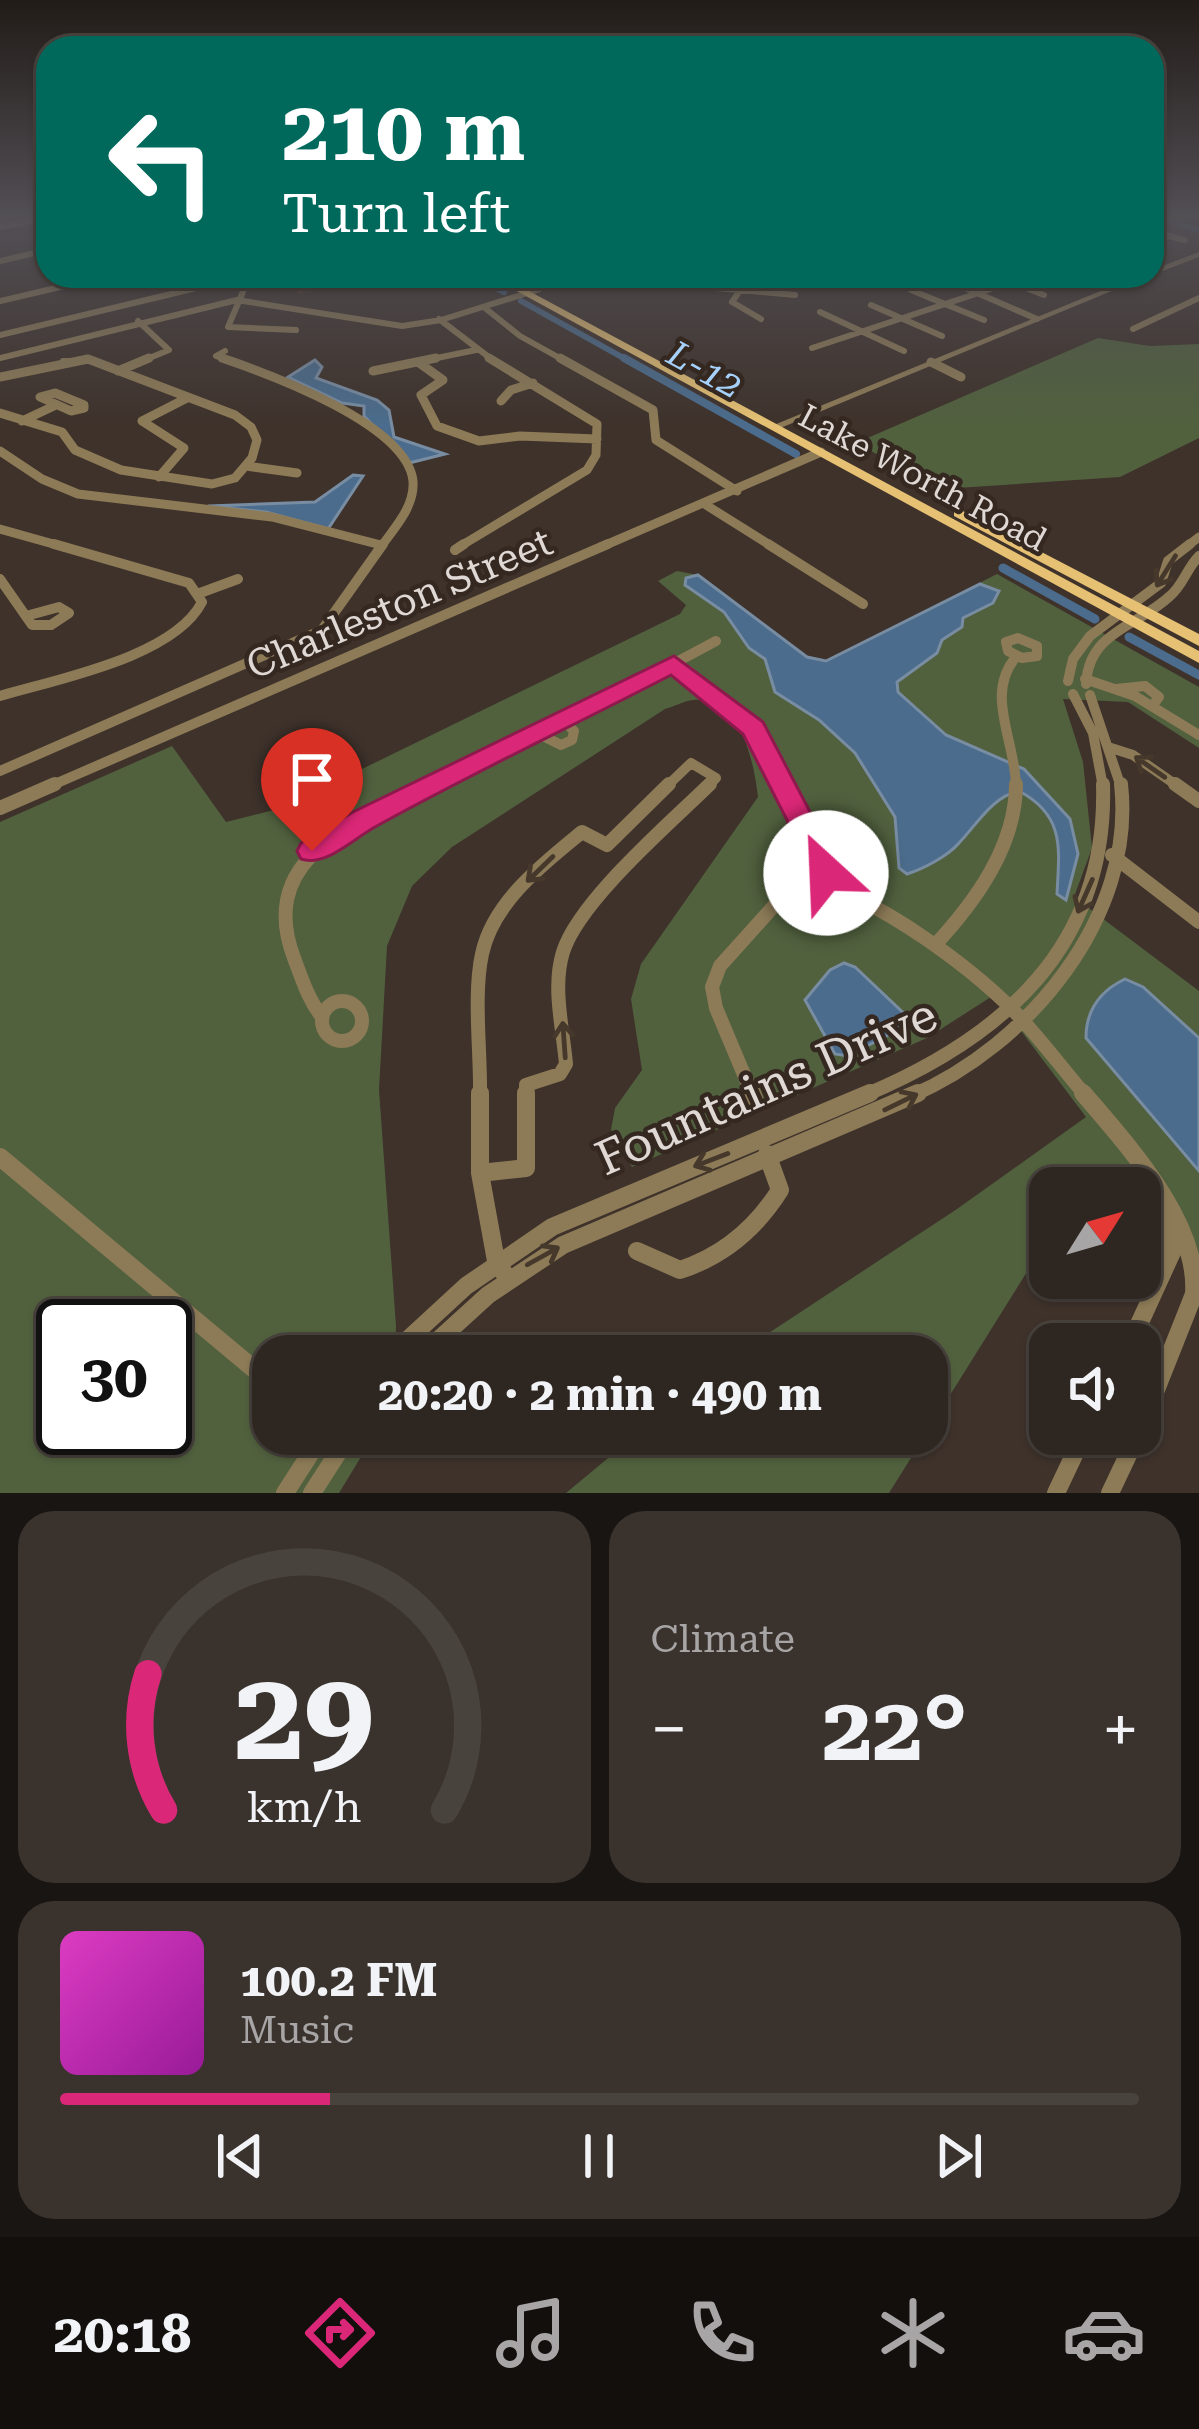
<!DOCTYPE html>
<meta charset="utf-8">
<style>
body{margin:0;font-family:"Roboto Serif",serif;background:#3a322d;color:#f1f3f6;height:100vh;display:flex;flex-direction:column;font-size:45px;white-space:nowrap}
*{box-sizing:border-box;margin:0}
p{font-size:39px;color:#a7a5a5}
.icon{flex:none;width:66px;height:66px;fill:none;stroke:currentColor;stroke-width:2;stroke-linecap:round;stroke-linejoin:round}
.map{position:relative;height:1493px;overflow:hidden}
.details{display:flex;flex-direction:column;gap:18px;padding:18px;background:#191512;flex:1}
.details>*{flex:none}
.guide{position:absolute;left:36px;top:36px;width:1128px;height:252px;border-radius:36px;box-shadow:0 3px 9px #0004,0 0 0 3px #49433e;background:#00695c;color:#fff;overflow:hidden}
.needle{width:78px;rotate:53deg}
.buttons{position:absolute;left:1029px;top:1167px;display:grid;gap:24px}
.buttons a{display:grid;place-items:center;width:132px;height:132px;border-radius:24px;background:#2e2620;box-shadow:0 3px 9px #0004,0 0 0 3px #49433e;font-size:60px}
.speed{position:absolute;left:36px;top:1299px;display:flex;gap:24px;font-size:60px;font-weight:700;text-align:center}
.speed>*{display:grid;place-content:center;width:156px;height:156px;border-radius:50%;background:#2e2620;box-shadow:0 3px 9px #0004,0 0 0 3px #49433e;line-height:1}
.speed .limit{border:6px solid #111;border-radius:18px;background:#fff;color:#111}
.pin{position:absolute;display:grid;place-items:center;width:102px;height:102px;color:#fff;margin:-123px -51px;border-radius:50% 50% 50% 0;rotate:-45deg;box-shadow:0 0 12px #0007}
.pin .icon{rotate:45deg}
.me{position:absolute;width:132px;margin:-66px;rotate:335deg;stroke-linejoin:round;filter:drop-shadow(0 0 9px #0008)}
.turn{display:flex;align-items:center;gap:42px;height:252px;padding:0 48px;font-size:54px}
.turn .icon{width:156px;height:156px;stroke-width:2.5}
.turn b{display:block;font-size:84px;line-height:102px}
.big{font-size:90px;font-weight:700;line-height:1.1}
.details .card{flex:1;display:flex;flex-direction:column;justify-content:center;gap:18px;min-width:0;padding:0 42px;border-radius:36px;background:#3a322d}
.details .dial{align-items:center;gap:0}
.dial svg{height:312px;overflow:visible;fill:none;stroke:#49433e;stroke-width:7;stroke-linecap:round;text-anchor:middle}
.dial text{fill:#f1f3f6;stroke:none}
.song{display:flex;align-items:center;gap:36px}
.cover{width:144px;height:144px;border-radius:18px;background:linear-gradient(135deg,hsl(310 70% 55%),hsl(300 70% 35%))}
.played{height:12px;border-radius:6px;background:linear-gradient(90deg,#db2777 25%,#49433e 25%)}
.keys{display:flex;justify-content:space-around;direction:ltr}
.heat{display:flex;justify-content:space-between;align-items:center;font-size:66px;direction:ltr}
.details .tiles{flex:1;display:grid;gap:18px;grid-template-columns:1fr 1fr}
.card:last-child{grid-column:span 2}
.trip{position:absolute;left:252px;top:1335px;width:696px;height:120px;border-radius:36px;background:#2e2620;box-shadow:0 3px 9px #0004,0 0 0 3px #49433e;font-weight:700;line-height:120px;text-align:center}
.tabs{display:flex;height:192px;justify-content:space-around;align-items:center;background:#120f0d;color:#a7a5a5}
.tabs .icon{width:84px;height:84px}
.tabs .current{color:#db2777}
.tabs b{font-size:54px;color:#f1f3f6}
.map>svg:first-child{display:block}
.green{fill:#51613e;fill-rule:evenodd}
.water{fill:#4b6c8c;stroke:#788ca2;stroke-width:3}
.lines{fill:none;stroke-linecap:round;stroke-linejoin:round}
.canal-far2{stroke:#4b6c8c;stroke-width:6}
.canal-far1{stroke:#4b6c8c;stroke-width:8}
.canal{stroke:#4b6c8c;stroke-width:9}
.minor-far4{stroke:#8d7b57;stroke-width:6}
.minor-far3{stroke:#8d7b57;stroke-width:9}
.minor-far2{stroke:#8d7b57;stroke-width:10}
.minor-far1{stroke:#8d7b57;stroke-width:14}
.minor{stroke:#8d7b57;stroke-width:18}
.tertiary{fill:#8d7b57;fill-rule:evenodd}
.primary{fill:#e6c174;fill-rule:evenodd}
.wall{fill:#664135}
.shaded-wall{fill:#53352b}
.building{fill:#774c3e;stroke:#53352b;stroke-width:3}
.oneway{stroke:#46392c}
.route{fill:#db2777;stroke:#8e194d;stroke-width:3}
.labels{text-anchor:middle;stroke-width:9;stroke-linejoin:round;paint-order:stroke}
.far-street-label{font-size:33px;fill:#e0d8d4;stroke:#342821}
.far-water-label{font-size:36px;font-style:italic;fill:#a6d1fb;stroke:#342821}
.street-label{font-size:39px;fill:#e0d8d4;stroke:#342821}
.near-street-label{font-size:48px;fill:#e0d8d4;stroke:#342821}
</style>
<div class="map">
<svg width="1199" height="1493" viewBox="0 0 1199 1493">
<rect width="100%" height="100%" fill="#3e322b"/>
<path class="green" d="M 1098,338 L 1150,346 L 1199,344 L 1199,438 L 1120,477 L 957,488 L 938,487 L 856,443 Z
M 677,571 L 698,575 L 807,657 L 826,661 L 997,574 L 1199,687 L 1199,748 L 1128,702 L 1063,699 L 1083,762 L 1092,848 L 1074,897 L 1199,991 L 1199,1264 L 1140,1214 L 1140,1188 L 1110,1188 L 1090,1172 L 1080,1188 L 1050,1188 L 1050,1235 L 927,1432 L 927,1356 L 734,1356 L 957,1209 L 1086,1117 L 994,995 L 927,1038 L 632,1167 L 611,1130 L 615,1108 L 642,1070 L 631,999 L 641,964 L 758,797 C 754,763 741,694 693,700 C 684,701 673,707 665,709 L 452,847 L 412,886 L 387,946 L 379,1090 L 396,1326 L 395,1356 L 273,1356 L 273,1434 L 375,1434 L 339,1493 L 0,1493 L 0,822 L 172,746 L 226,822 L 282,808 L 680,614 L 686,605 L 658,581 ZM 63,1326 L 165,1326 L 165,1428 L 63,1428 Z
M 637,1434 L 926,1434 L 889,1493 L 566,1493 Z"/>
<path class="water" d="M 315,360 L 322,367 L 316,378 L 377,400 L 389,410 L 394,437 L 445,454 L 409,463 L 364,416 L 364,406 L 342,403 L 288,377 Z
M 353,475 L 363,476 L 328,529 L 266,512 L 208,506 L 315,502 Z
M 698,575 L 807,657 L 826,661 L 980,584 L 999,591 L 993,603 L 963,618 L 962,627 L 942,640 L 937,653 L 897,682 L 898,692 L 946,735 L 1024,769 L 1070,819 L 1078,854 L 1066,900 L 1057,894 C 1059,850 1066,816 1019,791 C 993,796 977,824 959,843 C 948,856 923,869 907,874 L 899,868 L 895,817 L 855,753 L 819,720 L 775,692 L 765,659 L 749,648 L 724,612 L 685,585 L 686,578 Z
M 844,963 L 855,967 L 913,1022 L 848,1056 L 835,1054 L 805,1000 L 830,970 Z
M 1125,979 L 1143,987 L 1199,1038 L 1199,1171 L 1086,1038 C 1086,1010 1100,991 1125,979 Z"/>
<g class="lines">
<path class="canal-far2" d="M 1152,216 L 1199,230
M 475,276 L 504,292
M 521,301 L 629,361"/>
<path class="canal-far1" d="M 624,358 L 796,454"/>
<path class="canal" d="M 1003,568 L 1095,619
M 1129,637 L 1199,675"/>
<path class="minor-far4" d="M 0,227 L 48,217
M 1152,232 L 1185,240
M 0,261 L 48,250
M 241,276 L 245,287 L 228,327 L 296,330
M 750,276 L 732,302 L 761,319
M 841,276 L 848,287
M 938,276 L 1037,319
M 995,276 L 1044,295
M 1067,276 L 1083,282
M 682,285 L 795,295
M 911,290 L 984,320
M 0,301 L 107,276
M 871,305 L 942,336
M 485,308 L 520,336 L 565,361
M 820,312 L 904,351
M 439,319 L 494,361
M 138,321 L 169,350 L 142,361
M 1133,329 L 1199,298
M 0,335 L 242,277
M 812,348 L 1030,276
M 225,351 L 216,356 L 231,361
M 0,358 L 237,300 L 402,326 L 441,320 L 540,289
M 63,361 L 93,361
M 422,361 L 476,350"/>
<path class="minor-far3" d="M 222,358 C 269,374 407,424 413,481 C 415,507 394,528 381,547
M 560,358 L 653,410 L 656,440 L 737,491
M 418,362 L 443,380 L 421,395 L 437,426 L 479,441 L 520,436 L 597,439
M 931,362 L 961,377
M 118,371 L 149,358
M 373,371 L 436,358
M 0,377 L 88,359 L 235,415 L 251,427 L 257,440 L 252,458 L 235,478 L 212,484 L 121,470 L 75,450 L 62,432 L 0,413
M 55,393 L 84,405 L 84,408 L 71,411 L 40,397 Z
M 501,401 L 511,390 L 533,383
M 22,421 L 56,405
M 0,451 L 42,479 L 78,494 L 272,517 L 381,545
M 246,466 L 297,473
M 159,477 L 184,448 L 142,421 L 187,398
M 706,505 L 773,547
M 0,529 L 64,547
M 459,547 L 587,470 L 596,455 L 597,424 L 489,358
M 601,547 L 821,452
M 1186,547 L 1199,537"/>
<path class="minor-far2" d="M 768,544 L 863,604
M 455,550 L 464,544
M 0,579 L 32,625 L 51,625 L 69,613 L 59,607 L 26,616
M 200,593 L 238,579
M 1018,638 L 1037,646 L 1037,656 L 1022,658 L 1008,651 L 1006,642 Z
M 1016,657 C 984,694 1016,742 1016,787
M 673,664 L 716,641
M 1085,679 L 1135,696 L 1199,735
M 1068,681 L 1073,659 L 1090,636 L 1161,583 L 1168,561 L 1190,544
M 1086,684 C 1089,631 1137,627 1170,596 C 1183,585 1187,568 1199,556
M 1116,689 L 1145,686 L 1159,697 L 1153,705
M 1073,694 L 1093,733 L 1103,787
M 1090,695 L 1121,787
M 0,696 C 57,679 174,657 202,602 L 189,583 L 54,544
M 539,734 L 561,745 L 572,740 L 574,731 L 564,721
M 1108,747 L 1133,755 L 1179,787
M 0,771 L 322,630 L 383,544
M 48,787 L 608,544
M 427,787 L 673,664 L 754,729 L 785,787
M 666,787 L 691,763 L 716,778 L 707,787"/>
<path class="minor-far1" d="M 783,784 L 815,860
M 1175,784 L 1199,801
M 0,808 L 55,784
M 1112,855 L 1199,922
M790 873a17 17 0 1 1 34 0a17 17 0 1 1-34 0Z
M 819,886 C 876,896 971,968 1013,1010 C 1039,1037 1062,1068 1086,1096
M 935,945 C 975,902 1016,846 1016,784
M322 1021a20 20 0 1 1 40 0a20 20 0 1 1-40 0Z
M 322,1017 C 308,999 302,979 294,958 C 255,855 358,822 433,784
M 480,1096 C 481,1054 473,995 482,954 C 493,902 543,864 582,832 L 607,845 L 669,784
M 526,1096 L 526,1085 L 560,1074 L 566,1064 C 563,1029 552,987 563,952 C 579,901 670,823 710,784
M 753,1096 L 716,1008 L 712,987 L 720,966 L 781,898 L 791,879
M 863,1096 C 1002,1038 1108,947 1103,784
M 911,1096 C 1028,1046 1136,917 1121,784"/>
<path class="minor" d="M 752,1093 L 754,1099
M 1083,1093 C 1127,1145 1199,1222 1194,1294 L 1140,1430
M 0,1157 L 273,1385
M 480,1173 L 496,1261 L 508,1279
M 480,1173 L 480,1093
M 480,1173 L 526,1168 L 526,1093
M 637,1251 L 680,1270 C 723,1256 756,1228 780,1190 L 767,1154
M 1130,1344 L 1173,1250 L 1166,1220
M 390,1356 L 466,1286 L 552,1227 L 870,1093
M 421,1356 L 488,1295 L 563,1245 L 918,1093
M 285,1493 L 323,1434
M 312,1493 L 350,1434
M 1056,1493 L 1084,1434
M 1110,1493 L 1138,1434"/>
<path class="tertiary" d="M 1199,252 L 1199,257 L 1152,275 L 1152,270 Z
M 1137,276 L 1148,276 L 778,429 L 769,427 Z"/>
<path class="primary" d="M 489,276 L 501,276 L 1199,651 L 1199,663 Z
M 959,509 L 1199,634 L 1199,646 L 954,516 L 954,510 Z"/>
</g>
<path class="wall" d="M 290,279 L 329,282 L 328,286 L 301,294 L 291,287 Z"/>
<path class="shaded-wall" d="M 322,276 L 328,276 L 328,286 L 301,294 L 300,286 Z"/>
<path class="building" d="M 301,276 L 322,276 L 327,279 L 300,286 L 290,279 Z"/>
<defs><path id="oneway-shaft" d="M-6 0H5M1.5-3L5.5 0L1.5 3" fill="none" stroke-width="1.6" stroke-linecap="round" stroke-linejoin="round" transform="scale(3)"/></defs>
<g class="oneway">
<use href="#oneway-shaft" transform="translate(1166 571) rotate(122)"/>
<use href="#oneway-shaft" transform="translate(1150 767) rotate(-145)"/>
<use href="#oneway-shaft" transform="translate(540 869) rotate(136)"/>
<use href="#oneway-shaft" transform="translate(1085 896) rotate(114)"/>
<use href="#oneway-shaft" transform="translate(564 1040) rotate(-94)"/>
<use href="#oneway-shaft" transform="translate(901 1102) rotate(-26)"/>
<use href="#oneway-shaft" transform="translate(711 1160) rotate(159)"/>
<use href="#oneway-shaft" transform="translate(543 1256) rotate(-29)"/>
</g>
<linearGradient id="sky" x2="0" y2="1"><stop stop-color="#221c18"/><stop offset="0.51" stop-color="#524f55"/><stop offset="1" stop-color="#524f55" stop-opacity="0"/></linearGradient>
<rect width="1199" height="424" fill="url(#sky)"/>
<path class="route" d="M 674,656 L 763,722 L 842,873 L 837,881 L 815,881 L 800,860 L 787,820 L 743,734 L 671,675 C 573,726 472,773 375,827 C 353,839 326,867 301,859 L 297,851 L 301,843 L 353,812 Z"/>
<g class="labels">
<g class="far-street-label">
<text transform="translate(923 477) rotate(28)" y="12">Lake Worth Road</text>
</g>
<g class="far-water-label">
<text transform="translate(705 369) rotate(29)" y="13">L-12</text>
</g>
<g class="street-label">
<text transform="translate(399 603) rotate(-23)" y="14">Charleston Street</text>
</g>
<g class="near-street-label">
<text transform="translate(766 1086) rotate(-24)" y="17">Fountains Drive</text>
</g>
</g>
</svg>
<div class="buttons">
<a><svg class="needle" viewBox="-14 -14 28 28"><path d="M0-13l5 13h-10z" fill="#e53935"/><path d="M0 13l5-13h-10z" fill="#a7a5a5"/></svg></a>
<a><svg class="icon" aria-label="sound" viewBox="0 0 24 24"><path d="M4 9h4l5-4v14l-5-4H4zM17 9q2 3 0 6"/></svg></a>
</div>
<div class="speed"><div class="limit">30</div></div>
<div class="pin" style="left:312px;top:851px;background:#d93025"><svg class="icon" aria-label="arrive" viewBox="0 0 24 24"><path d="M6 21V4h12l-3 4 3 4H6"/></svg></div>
<svg class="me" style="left:826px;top:873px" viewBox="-20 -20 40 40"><circle r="19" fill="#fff"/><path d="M0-13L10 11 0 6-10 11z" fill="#db2777"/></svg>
<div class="trip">20:20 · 2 min · 490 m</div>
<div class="guide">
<div class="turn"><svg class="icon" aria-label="left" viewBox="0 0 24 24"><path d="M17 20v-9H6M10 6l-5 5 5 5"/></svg><div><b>210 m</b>Turn left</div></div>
</div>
</div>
<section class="details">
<div class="tiles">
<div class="card dial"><svg viewBox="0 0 100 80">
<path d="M14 69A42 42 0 1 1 86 69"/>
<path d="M14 69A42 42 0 0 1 10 34" stroke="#db2777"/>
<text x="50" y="56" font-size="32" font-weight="700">29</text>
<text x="50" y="72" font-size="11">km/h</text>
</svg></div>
<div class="card"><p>Climate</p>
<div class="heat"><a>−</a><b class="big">22°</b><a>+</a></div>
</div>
<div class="card">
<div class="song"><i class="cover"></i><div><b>100.2 FM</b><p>Music</p></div></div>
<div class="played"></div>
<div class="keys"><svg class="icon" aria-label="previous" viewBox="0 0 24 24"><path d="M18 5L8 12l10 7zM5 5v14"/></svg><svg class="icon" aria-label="pause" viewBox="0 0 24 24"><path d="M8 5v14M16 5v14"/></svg><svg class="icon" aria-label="next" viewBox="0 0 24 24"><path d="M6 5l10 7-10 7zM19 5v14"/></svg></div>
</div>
</div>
</section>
<nav class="tabs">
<b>20:18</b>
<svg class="icon current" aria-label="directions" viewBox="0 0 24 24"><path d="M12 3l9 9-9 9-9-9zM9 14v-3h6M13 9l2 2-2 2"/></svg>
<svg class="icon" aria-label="music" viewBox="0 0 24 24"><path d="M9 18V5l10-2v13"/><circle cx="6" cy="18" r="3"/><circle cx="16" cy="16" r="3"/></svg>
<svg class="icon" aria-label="phone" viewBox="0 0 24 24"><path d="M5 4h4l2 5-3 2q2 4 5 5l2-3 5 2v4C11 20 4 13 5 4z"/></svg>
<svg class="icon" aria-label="climate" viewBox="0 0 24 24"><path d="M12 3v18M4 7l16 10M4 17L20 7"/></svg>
<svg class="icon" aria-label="car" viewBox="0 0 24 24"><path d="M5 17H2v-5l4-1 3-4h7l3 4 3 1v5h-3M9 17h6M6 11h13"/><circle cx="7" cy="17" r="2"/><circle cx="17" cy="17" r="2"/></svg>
</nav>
